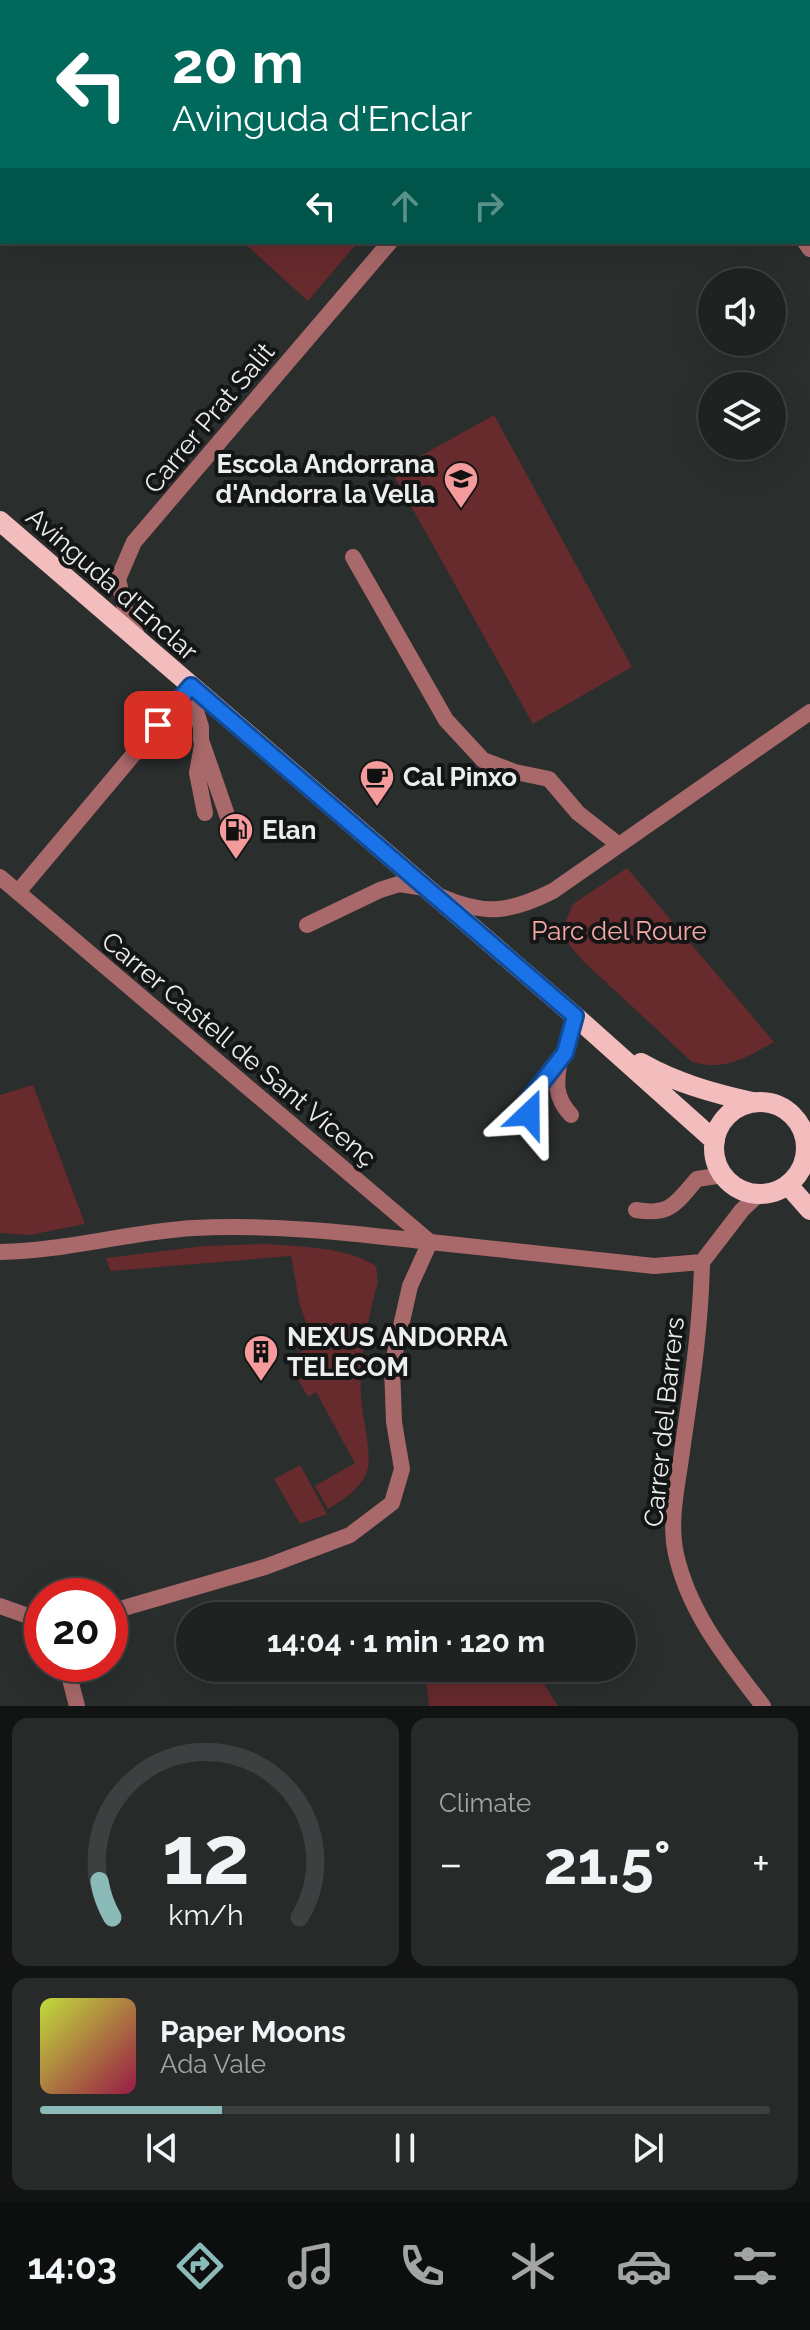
<!DOCTYPE html>
<meta charset="utf-8">
<style>
body{margin:0;font-family:Raleway,sans-serif;background:#282a2a;color:#f1f3f6;height:100vh;display:flex;flex-direction:column;font-size:30px;white-space:nowrap}
*{box-sizing:border-box;margin:0}
p{font-size:26px;color:#a2a4a5}
.icon{flex:none;width:44px;height:44px;fill:none;stroke:currentColor;stroke-width:2;stroke-linecap:round;stroke-linejoin:round}
.map{position:relative;height:1706px;overflow:hidden}
.sheet{display:flex;flex-direction:column;gap:12px;padding:12px;background:#121313;flex:1}
.sheet>*{flex:none}
.top-card{position:absolute;left:0px;top:0px;width:810px;height:244px;box-shadow:0 8px 32px #0002,0 0 0 2px #3d3f40;background:#00695c;color:#fff;overflow:hidden}
.controls{position:absolute;left:698px;top:268px;display:grid;gap:16px}
.controls a{display:grid;place-items:center;width:88px;height:88px;border-radius:50%;background:#202222;box-shadow:0 8px 32px #0002,0 0 0 2px #3d3f40;font-size:40px}
.speed{position:absolute;left:24px;top:1578px;display:flex;gap:16px;font-size:40px;font-weight:700;text-align:center}
.speed>*{display:grid;place-content:center;width:104px;height:104px;border-radius:50%;background:#202222;box-shadow:0 8px 32px #0002,0 0 0 2px #3d3f40;line-height:1}
.speed .limit{border:12px solid #d22;background:#fff;color:#111}
.pin{position:absolute;display:grid;place-items:center;width:68px;height:68px;color:#fff;margin:-34px;border-radius:16px;box-shadow:0 4px 12px #0006}
.me{position:absolute;width:88px;margin:-44px;rotate:23deg;stroke-linejoin:round;filter:drop-shadow(0 0 6px #0008)}
.turn{display:flex;align-items:center;gap:28px;height:168px;padding:0 40px;font-size:36px}
.turn .icon{width:104px;height:104px;stroke-width:2.5}
.turn b{display:block;font-size:56px;line-height:68px}
.lanes{display:flex;align-items:center;height:76px;padding:0 40px;background:#0003;justify-content:center;gap:40px;direction:ltr}
.lanes .off{opacity:.35}
.big{font-size:60px;font-weight:700;line-height:1.1}
.sheet .tile{flex:1;display:flex;flex-direction:column;justify-content:center;gap:12px;min-width:0;padding:0 28px;border-radius:16px;background:#282a2a}
.sheet .dial{align-items:center;gap:0}
.dial svg{height:208px;overflow:visible;fill:none;stroke:#3d3f40;stroke-width:7;stroke-linecap:round;text-anchor:middle}
.dial text{fill:#f1f3f6;stroke:none}
.song{display:flex;align-items:center;gap:24px}
.cover{width:96px;height:96px;border-radius:12px;background:linear-gradient(135deg,hsl(70 70% 55%),hsl(340 70% 35%))}
.played{height:8px;border-radius:4px;background:linear-gradient(90deg,#8bbbb9 25%,#3d3f40 25%)}
.keys{display:flex;justify-content:space-around;direction:ltr}
.heat{display:flex;justify-content:space-between;align-items:center;font-size:44px;direction:ltr}
.sheet .tiles{flex:1;display:grid;gap:12px;grid-template-columns:1fr 1fr}
.tile:last-child{grid-column:span 2}
.trip{position:absolute;left:176px;top:1602px;width:460px;height:80px;border-radius:40px;background:#202222;box-shadow:0 8px 32px #0002,0 0 0 2px #3d3f40;font-weight:700;line-height:80px;text-align:center}
.menu{display:flex;height:128px;justify-content:space-around;align-items:center;background:#0d0e0e;color:#a2a4a5}
.menu .icon{width:56px;height:56px}
.menu .selected{color:#8bbbb9}
.menu b{font-size:36px;color:#f1f3f6}
.map>svg:first-child{display:block}
.green{fill:#672a2d}
.lines{fill:none;stroke-linecap:round;stroke-linejoin:round}
.lane{stroke:#a96869;stroke-width:16}
.street{stroke:#a96869;stroke-width:16}
.primary{stroke:#f4bdbd;stroke-width:20}
.route-casing{stroke:#114b97;stroke-width:20}
.route{stroke:#1a73e8;stroke-width:14}
.labels{text-anchor:middle;stroke-width:8;stroke-linejoin:round;paint-order:stroke}
.street-label{font-size:26px;fill:#eceeee;stroke:#141615}
.poi-label{font-size:26px;font-weight:bold;fill:#eceeee;stroke:#141615;text-anchor:start}
.park-label{font-size:26px;fill:#f6a7a7;stroke:#141615}
</style>
<div class="map">
<svg width="810" height="1706" viewBox="0 0 810 1706">
<rect width="100%" height="100%" fill="#2a2e2d"/>
<path class="green" d="M 243,242 L 358,242 L 308,301 Z
M 494,415 L 632,667 L 533,724 L 392,472 Z
M 627,868 L 774,1042 C 743,1059 727,1071 692,1062 L 583,961 L 569,945 L 566,921 L 573,904 Z
M 33,1085 L 85,1224 L 30,1235 L 0,1233 L 0,1095 Z
M 263,1244 C 295,1246 349,1247 376,1266 L 378,1282 C 368,1319 359,1358 361,1397 C 362,1416 373,1456 367,1471 C 361,1489 343,1500 328,1509 L 315,1486 L 355,1463 L 316,1392 L 308,1397 L 287,1360 L 314,1344 L 300,1306 L 291,1256 L 110,1271 L 106,1258 L 204,1246 Z
M 300,1465 L 327,1514 L 300,1524 L 274,1479 Z
M 430,1668 L 534,1668 L 558,1706 L 429,1706 L 427,1687 Z"/>
<g class="lines">
<path class="lane" d="M 189,689 L 201,727 L 201,740 L 236,841
M 202,745 L 197,773 L 205,813
M 307,925 L 380,890 L 399,884 L 425,888
M 560,1059 C 556,1082 554,1097 571,1115
M 534,1125 C 518,1090 550,1080 564,1053 C 570,1043 572,1027 575,1016
M 636,1210 C 671,1216 676,1203 697,1179 L 723,1175"/>
<path class="street" d="M 623,0 L 625,2
M 594,2 L 596,0
M 805,242 L 810,249
M 353,557 L 446,720 L 483,760 L 515,772 L 549,779 L 578,813 L 619,845
M 138,638 L 125,609 L 118,579 L 134,542 L 390,242
M 0,877 L 430,1242
M 18,892 L 191,686
M 442,897 C 486,916 511,912 553,891 L 810,712
M 0,1252 C 65,1251 129,1232 193,1228 C 273,1224 351,1233 430,1242
M 702,1262 C 701,1324 692,1383 683,1444 C 679,1479 668,1519 676,1554 C 689,1613 727,1659 763,1706
M 702,1262 L 742,1210 L 759,1194
M 0,1606 L 42,1621
M 110,1612 L 265,1567 L 350,1535 L 392,1503 L 402,1469 L 394,1422 L 392,1366 L 410,1286 L 430,1242 L 654,1266 L 702,1262
M 66,1664 L 77,1706"/>
<path class="primary" d="M 0,521 L 575,1016 L 715,1141
M 641,1063 C 676,1083 713,1093 752,1102
M714 1148a46 46 0 1 1 92 0a46 46 0 1 1-92 0Z
M 788,1185 L 810,1210"/>
</g>
<g class="lines">
<defs>
<path id="route" d="M 158,725 L 191,686 L 575,1016 L 565,1053 L 529,1099 L 529,1114"/>
</defs>
<use href="#route" class="route-casing"/>
<use href="#route" class="route"/>
</g>
<defs>
<symbol id="school-pin" viewBox="-11 -11 22 30"><path d="M0 17L-7.5 6A9.5 9.5 0 1 1 7.5 6Z" fill="#f59b9c" stroke="#141615"/><path d="M0-5L7-2L0 1L-7-2ZM-4 1L0 2.5L4 1V4Q0 6-4 4Z" fill="#111"/></symbol>
<symbol id="cafe-pin" viewBox="-11 -11 22 30"><path d="M0 17L-7.5 6A9.5 9.5 0 1 1 7.5 6Z" fill="#f59b9c" stroke="#141615"/><path d="M-5.5-4.5H6V0H3Q3 3.5 0 3.5H-2.5Q-5.5 3.5-5.5 0ZM3-3.2v2h1.7v-2ZM-6 4.5H4V6H-6Z" fill="#111"/></symbol>
<symbol id="fuel-pin" viewBox="-11 -11 22 30"><path d="M0 17L-7.5 6A9.5 9.5 0 1 1 7.5 6Z" fill="#f59b9c" stroke="#141615"/><path d="M-5.5-6h7V0h2V4h1.3V-2.5L3-4.5l.8-.8L6-3V5H2.5V1h-1V6h-7ZM-4.2-4.7v3.2H.2V-4.7Z" fill="#111"/></symbol>
<symbol id="building-pin" viewBox="-11 -11 22 30"><path d="M0 17L-7.5 6A9.5 9.5 0 1 1 7.5 6Z" fill="#f59b9c" stroke="#141615"/><path d="M-4-6H4V6H1V3H-1V6H-4ZM-2.5-4.3h1.7v1.8h-1.7ZM.8-4.3h1.7v1.8H.8ZM-2.5-1h1.7V.8h-1.7ZM.8-1h1.7V.8H.8Z" fill="#111"/></symbol>
</defs>
<g fill-rule="evenodd">
<use href="#school-pin" x="441" y="459" width="40" height="54"/>
<use href="#cafe-pin" x="357" y="757" width="40" height="54"/>
<use href="#fuel-pin" x="216" y="810" width="40" height="54"/>
<use href="#building-pin" x="241" y="1332" width="40" height="54"/>
</g>
<g class="labels">
<g class="street-label">
<text transform="translate(209 418) rotate(-50)" y="9">Carrer Prat Salit</text>
<text transform="translate(112 584) rotate(41)" y="9">Avinguda d'Enclar</text>
<text transform="translate(239 1049) rotate(40)" y="9">Carrer Castell de Sant Vicenç</text>
<text transform="translate(664 1422) rotate(-84)" y="9">Carrer del Barrers</text>
</g>
<g class="poi-label">
<text x="435" y="473" text-anchor="end">Escola Andorrana<tspan x="435" dy="30">d'Andorra la Vella</tspan></text>
<text x="403" y="786">Cal Pinxo</text>
<text x="262" y="839">Elan</text>
<text x="287" y="1346">NEXUS ANDORRA<tspan x="287" dy="30">TELECOM</tspan></text>
</g>
<g class="park-label">
<text x="619" y="940">Parc del Roure</text>
</g>
</g>
</svg>
<div class="controls">
<a><svg class="icon" aria-label="sound" viewBox="0 0 24 24"><path d="M4 9h4l5-4v14l-5-4H4zM17 9q2 3 0 6"/></svg></a>
<a><svg class="icon" aria-label="layers" viewBox="0 0 24 24"><path d="M12 4l9 5-9 5-9-5zM3 14l9 5 9-5"/></svg></a>
</div>
<div class="speed"><div class="limit">20</div></div>
<div class="pin" style="left:158px;top:725px;background:#d93025"><svg class="icon" aria-label="arrive" viewBox="0 0 24 24"><path d="M6 21V4h12l-3 4 3 4H6"/></svg></div>
<svg class="me" style="left:529px;top:1114px" viewBox="-20 -20 40 40"><path d="M0-17L14 15 0 8-14 15z" fill="#1a73e8" stroke="#fff" stroke-width="4"/></svg>
<div class="trip">14:04 · 1 min · 120 m</div>
<div class="top-card">
<div class="turn"><svg class="icon" aria-label="left" viewBox="0 0 24 24"><path d="M17 20v-9H6M10 6l-5 5 5 5"/></svg><div><b>20 m</b>Avinguda d'Enclar</div></div>
<div class="lanes"><svg class="icon" aria-label="left" viewBox="0 0 24 24"><path d="M17 20v-9H6M10 6l-5 5 5 5"/></svg><svg class="icon off" aria-label="ahead" viewBox="0 0 24 24"><path d="M12 20V5M6 11l6-6 6 6"/></svg><svg class="icon off" aria-label="right" viewBox="0 0 24 24"><path d="M7 20v-9h11M14 6l5 5-5 5"/></svg></div>
</div>
</div>
<section class="sheet">
<div class="tiles">
<div class="tile dial"><svg viewBox="0 0 100 80">
<path d="M14 69A42 42 0 1 1 86 69"/>
<path d="M14 69A42 42 0 0 1 9 55" stroke="#8bbbb9"/>
<text x="50" y="56" font-size="32" font-weight="700">12</text>
<text x="50" y="72" font-size="11">km/h</text>
</svg></div>
<div class="tile"><p>Climate</p>
<div class="heat"><a>−</a><b class="big">21.5°</b><a>+</a></div>
</div>
<div class="tile">
<div class="song"><i class="cover"></i><div><b>Paper Moons</b><p>Ada Vale</p></div></div>
<div class="played"></div>
<div class="keys"><svg class="icon" aria-label="previous" viewBox="0 0 24 24"><path d="M18 5L8 12l10 7zM5 5v14"/></svg><svg class="icon" aria-label="pause" viewBox="0 0 24 24"><path d="M8 5v14M16 5v14"/></svg><svg class="icon" aria-label="next" viewBox="0 0 24 24"><path d="M6 5l10 7-10 7zM19 5v14"/></svg></div>
</div>
</div>
</section>
<nav class="menu">
<b>14:03</b>
<svg class="icon selected" aria-label="directions" viewBox="0 0 24 24"><path d="M12 3l9 9-9 9-9-9zM9 14v-3h6M13 9l2 2-2 2"/></svg>
<svg class="icon" aria-label="music" viewBox="0 0 24 24"><path d="M9 18V5l10-2v13"/><circle cx="6" cy="18" r="3"/><circle cx="16" cy="16" r="3"/></svg>
<svg class="icon" aria-label="phone" viewBox="0 0 24 24"><path d="M5 4h4l2 5-3 2q2 4 5 5l2-3 5 2v4C11 20 4 13 5 4z"/></svg>
<svg class="icon" aria-label="climate" viewBox="0 0 24 24"><path d="M12 3v18M4 7l16 10M4 17L20 7"/></svg>
<svg class="icon" aria-label="car" viewBox="0 0 24 24"><path d="M5 17H2v-5l4-1 3-4h7l3 4 3 1v5h-3M9 17h6M6 11h13"/><circle cx="7" cy="17" r="2"/><circle cx="17" cy="17" r="2"/></svg>
<svg class="icon" aria-label="filters" viewBox="0 0 24 24"><path d="M4 7h16M4 17h16"/><circle cx="9" cy="7" r="2"/><circle cx="15" cy="17" r="2"/></svg>
</nav>
